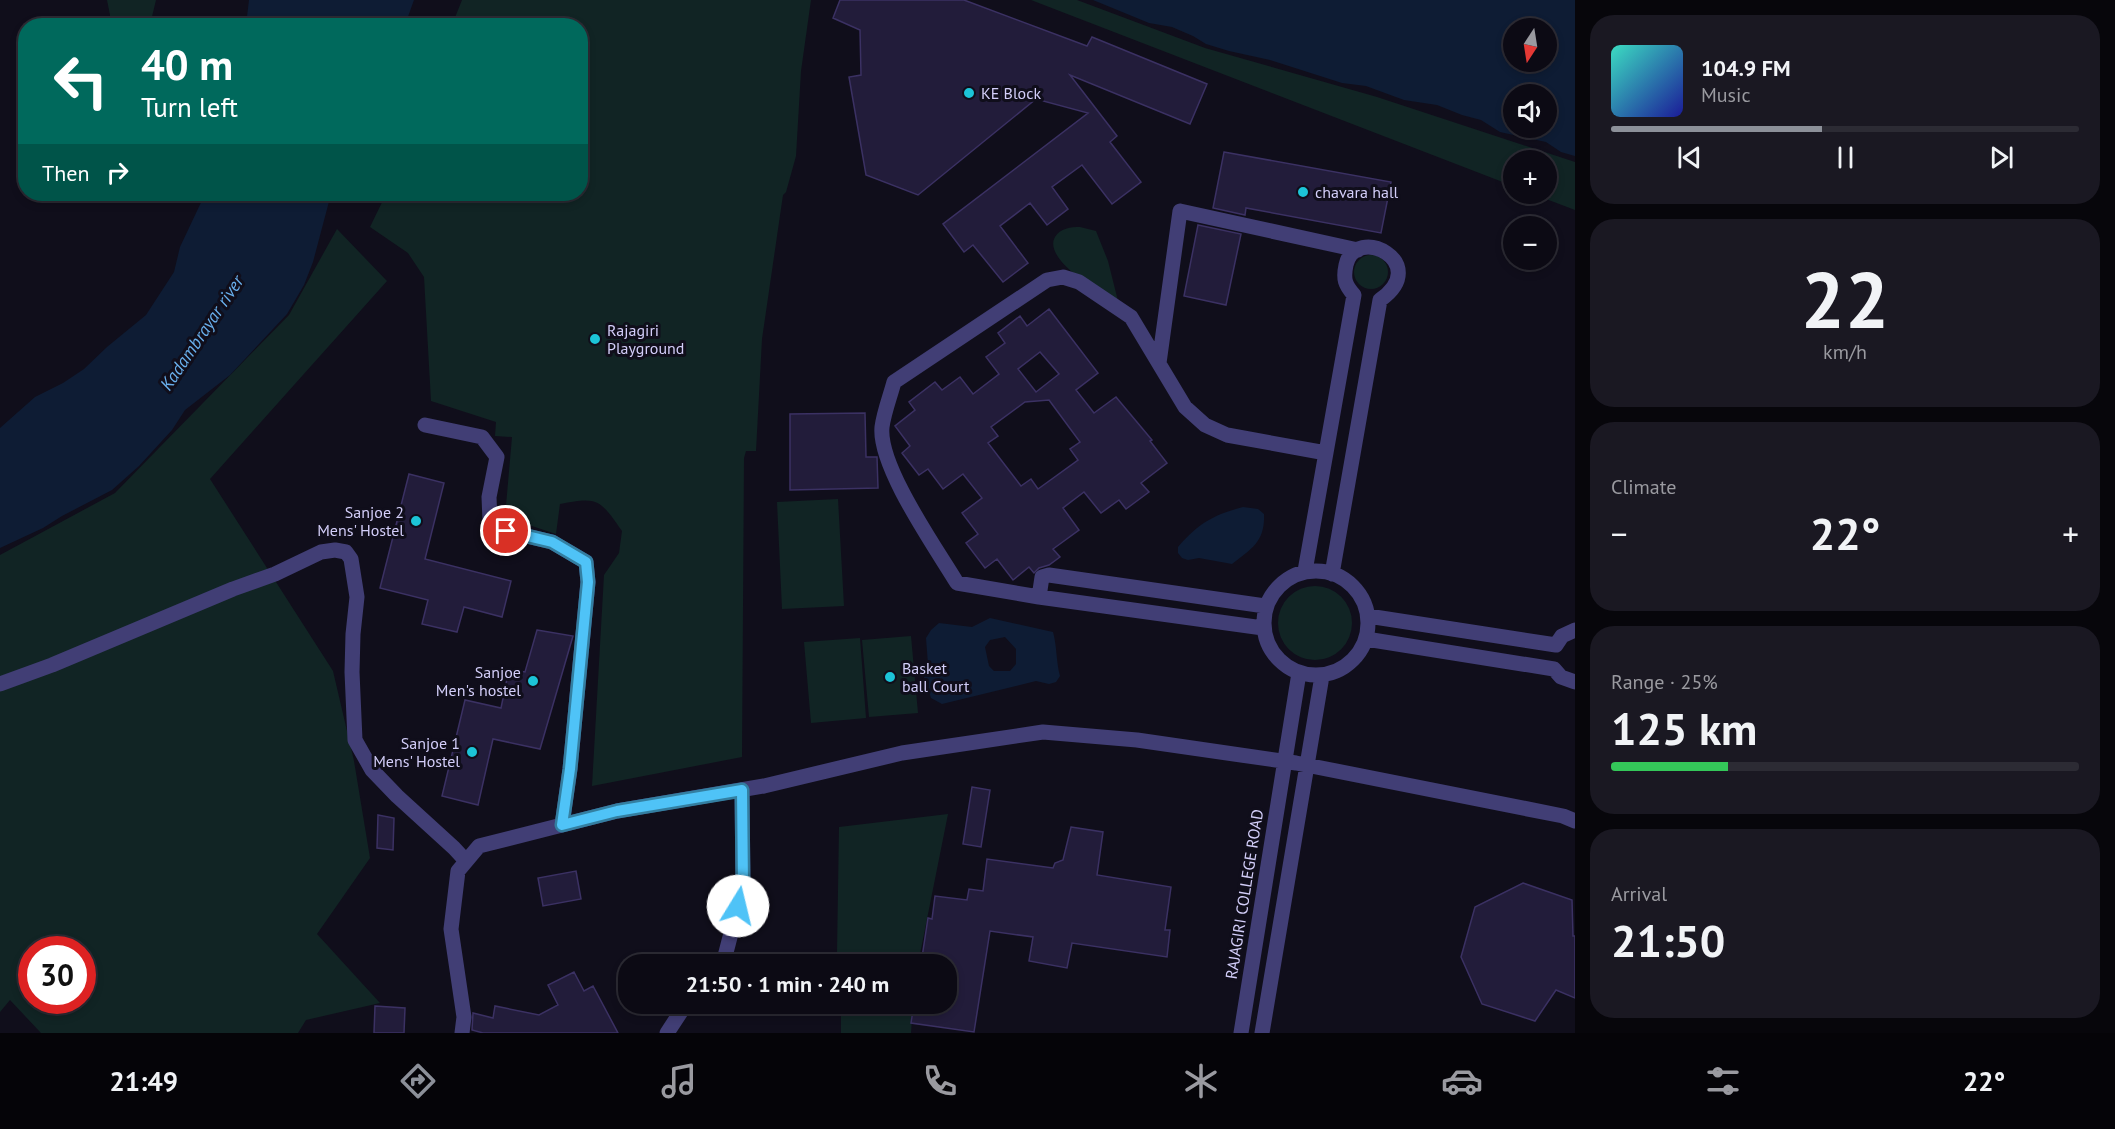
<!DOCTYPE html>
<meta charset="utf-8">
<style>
body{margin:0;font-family:"PT Sans",sans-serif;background:#1a1822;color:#f1f3f6;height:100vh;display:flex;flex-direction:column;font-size:22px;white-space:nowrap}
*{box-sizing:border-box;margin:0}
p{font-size:20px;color:#9a9aa0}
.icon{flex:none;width:33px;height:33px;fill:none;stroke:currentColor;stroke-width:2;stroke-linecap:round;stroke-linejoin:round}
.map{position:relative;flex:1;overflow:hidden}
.side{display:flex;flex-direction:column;gap:15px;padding:15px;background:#07060b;width:540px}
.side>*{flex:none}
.guide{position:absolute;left:18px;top:18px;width:570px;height:183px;border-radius:24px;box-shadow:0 3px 9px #0003,0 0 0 2px #2c2b34;background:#00695c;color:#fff;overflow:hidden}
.needle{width:39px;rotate:192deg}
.controls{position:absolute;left:1503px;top:18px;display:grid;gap:12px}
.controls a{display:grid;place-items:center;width:54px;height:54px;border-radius:50%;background:#0c0a14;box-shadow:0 3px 9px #0003,0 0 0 2px #2c2b34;font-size:30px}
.speed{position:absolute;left:18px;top:936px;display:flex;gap:12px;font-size:30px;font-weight:700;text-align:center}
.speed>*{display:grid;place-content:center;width:78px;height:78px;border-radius:50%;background:#0c0a14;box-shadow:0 3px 9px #0003,0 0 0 2px #2c2b34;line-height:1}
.speed .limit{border:9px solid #d22;background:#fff;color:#111}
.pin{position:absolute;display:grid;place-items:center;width:51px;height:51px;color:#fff;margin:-26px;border:3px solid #fff;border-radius:50%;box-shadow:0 2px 6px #0007}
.me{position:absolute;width:66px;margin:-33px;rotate:9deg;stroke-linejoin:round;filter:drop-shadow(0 0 4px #0008)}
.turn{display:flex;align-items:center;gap:21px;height:126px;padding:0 24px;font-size:27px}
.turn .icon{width:78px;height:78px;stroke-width:2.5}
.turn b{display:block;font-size:42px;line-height:51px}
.then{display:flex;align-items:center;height:57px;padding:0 24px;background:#0003;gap:12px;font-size:22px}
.big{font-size:45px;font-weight:600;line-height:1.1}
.side .card{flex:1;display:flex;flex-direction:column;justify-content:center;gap:9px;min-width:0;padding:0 21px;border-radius:24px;background:#1a1822}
.side .dial{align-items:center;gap:0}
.dial b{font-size:78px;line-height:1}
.song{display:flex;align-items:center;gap:18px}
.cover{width:72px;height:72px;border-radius:9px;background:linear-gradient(135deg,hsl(170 70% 55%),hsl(240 70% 35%))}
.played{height:6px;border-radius:3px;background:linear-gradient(90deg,#8c9099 45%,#2c2b34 45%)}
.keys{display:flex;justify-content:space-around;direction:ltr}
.heat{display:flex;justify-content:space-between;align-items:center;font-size:33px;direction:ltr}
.charge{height:9px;border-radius:4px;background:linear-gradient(90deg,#34c759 25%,#2c2b34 0)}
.trip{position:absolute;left:618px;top:954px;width:339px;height:60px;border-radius:24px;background:#0c0a14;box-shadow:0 3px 9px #0003,0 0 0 2px #2c2b34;font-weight:600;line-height:60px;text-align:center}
.tabs{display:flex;height:96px;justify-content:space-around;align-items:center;background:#050408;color:#9a9aa0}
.tabs .icon{width:42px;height:42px}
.tabs .current{color:#8c9099}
.tabs b{font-size:27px;color:#f1f3f6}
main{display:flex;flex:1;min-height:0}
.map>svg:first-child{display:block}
.green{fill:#112424;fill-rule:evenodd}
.water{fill:#0e1c34;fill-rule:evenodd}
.building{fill:#221c3a;stroke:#3b3163;stroke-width:1.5;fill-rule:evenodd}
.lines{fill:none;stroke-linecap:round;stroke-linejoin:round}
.minor{stroke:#413e75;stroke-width:15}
.route-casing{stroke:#337fa1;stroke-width:15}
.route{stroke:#4fc3f7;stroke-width:10}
.poi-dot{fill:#1cc4d7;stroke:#100e1b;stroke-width:2}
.labels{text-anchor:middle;stroke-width:6;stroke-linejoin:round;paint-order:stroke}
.poi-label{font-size:16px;fill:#d3cef9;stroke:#100e1b;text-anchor:start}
.street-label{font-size:16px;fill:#d3cef9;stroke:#100e1b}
.water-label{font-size:18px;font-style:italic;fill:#69afec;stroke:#100e1b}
</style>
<main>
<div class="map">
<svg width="1575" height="1033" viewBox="0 0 1575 1033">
<rect width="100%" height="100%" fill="#100e1b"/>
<path class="green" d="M 107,0 L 156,0 L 150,25 L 109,25 L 110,15 Z
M 462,0 L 811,0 L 801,71 L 796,156 L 786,192 L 783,195 L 762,339 L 756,451 L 746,451 L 744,458 L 742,757 L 592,786 L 604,575 L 619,553 L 622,531 C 600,500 599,496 560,504 L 556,534 L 505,517 L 512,437 L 495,436 L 496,422 L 431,401 L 424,277 L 408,253 L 370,227 L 386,194 L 580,194 L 580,26 L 452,25 Z
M 1031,0 L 1077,0 L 1205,48 L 1377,97 L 1575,162 L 1575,210 L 1533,194 L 1546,194 L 1546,160 L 1514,160 L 1513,186 Z
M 1080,227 L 1096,231 L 1108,261 L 1119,305 C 1103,294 1042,260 1055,237 C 1060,228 1071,227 1080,227 Z
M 337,229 L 387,281 L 210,479 L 333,671 L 354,761 L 370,858 L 317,934 L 380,1003 L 306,1020 L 298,1033 L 41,1033 L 10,1000 L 0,1012 L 0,555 L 115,493 L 289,315 ZM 32,950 L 82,950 L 82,1000 L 32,1000 Z
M1354 272a17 17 0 1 1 34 0a17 17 0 1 1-34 0Z
M 838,499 L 844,606 L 782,609 L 777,502 Z
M1278 623a37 37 0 1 1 74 0a37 37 0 1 1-74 0Z
M 911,636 L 918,713 L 869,717 L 862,640 Z
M 860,638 L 866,718 L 811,723 L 804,642 Z
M 948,814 L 918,964 L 906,964 L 837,953 L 839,827 Z
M 841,1004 L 913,1004 L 911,1033 L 841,1033 Z"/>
<path class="water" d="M 249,0 L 414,0 L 405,25 L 246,25 Z
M 1093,0 L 1575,0 L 1575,156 L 1561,152 L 1546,142 L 1500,132 L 1481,120 L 1462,115 L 1437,105 L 1404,100 L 1366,86 L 1342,83 L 1270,60 L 1229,51 L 1206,44 L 1193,36 L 1172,27 L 1149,23 ZM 1514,28 L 1546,28 L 1546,62 L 1514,62 ZM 1514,94 L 1546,94 L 1546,128 L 1514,128 Z
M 205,194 L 331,194 L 313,262 L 304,285 L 287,314 L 230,375 L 185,410 L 172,430 L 139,466 L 112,490 L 62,516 L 43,528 L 0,548 L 0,428 L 35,397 L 63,383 L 84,369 L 107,347 L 146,315 L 174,272 L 180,247 Z
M 1243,507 L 1258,509 L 1264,514 C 1265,541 1253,548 1232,564 L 1199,558 L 1188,560 L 1182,558 L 1178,553 L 1178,547 C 1199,523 1213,515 1243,507 Z
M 990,618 L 1053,632 C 1057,646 1056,661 1060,676 L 1056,682 L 1049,684 L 1036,681 L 942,704 L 931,698 L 924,678 L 928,664 L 926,638 L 931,630 L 939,623 L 972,627 ZM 1005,637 L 1016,649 L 1016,664 L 1010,671 L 994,671 L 989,666 L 985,647 L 990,640 Z"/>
<path class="building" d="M 840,0 L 964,0 L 1087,46 L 1092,37 L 1207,84 L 1190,124 L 1070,75 L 1117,136 L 1110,142 L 1141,182 L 1112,204 L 1082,165 L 1052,187 L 1068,209 L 1047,225 L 1030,203 L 1000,226 L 1028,263 L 1003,282 L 973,245 L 964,252 L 943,224 L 1088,113 L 1036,99 L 918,195 L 866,175 L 849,77 L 861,75 L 860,30 L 833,18 Z
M 1224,152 L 1391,182 L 1381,233 L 1246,208 L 1245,215 L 1213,208 Z
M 1198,225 L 1241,234 L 1226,305 L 1184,296 Z
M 1049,309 L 1098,373 L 1076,390 L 1094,413 L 1116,397 L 1152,440 L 1150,441 L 1167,463 L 1141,483 L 1149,492 L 1126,509 L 1119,500 L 1101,513 L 1084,492 L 1063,508 L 1079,530 L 1053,549 L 1060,557 L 1049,565 L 1039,568 L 1034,573 L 1029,567 L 1013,580 L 997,559 L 985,568 L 966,543 L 978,534 L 962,513 L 982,498 L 963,474 L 943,489 L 928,469 L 919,475 L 902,453 L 910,446 L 895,426 L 915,410 L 909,402 L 935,382 L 942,390 L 960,377 L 973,394 L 999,374 L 986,357 L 1005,343 L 998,333 L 1020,316 L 1027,326 ZM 1040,352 L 1059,374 L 1036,392 L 1018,369 ZM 1049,400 L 1080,442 L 1070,449 L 1078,460 L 1038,489 L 1031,479 L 1021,486 L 988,443 L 998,436 L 991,427 L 1025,402 Z
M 865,413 L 866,457 L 877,457 L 878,488 L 790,490 L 790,414 Z
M 409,474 L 444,483 L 425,559 L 511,581 L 502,617 L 464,607 L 457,632 L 422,624 L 428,600 L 380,588 Z
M 537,630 L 573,636 L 540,749 L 493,739 L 478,805 L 442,796 L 465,700 L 501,708 L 509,669 L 525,672 Z
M 972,787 L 990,790 L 981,847 L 963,844 Z
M 378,815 L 394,818 L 393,850 L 377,848 Z
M 1071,827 L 1103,832 L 1097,875 L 1171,887 L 1165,930 L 1170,930 L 1167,957 L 1072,943 L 1067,968 L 1029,961 L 1033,937 L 990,931 L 974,1032 L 911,1023 L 914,1004 L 946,1004 L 946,964 L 921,964 L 928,918 L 932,919 L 935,896 L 967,900 L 969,889 L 983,891 L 987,859 L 1053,868 L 1055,863 L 1063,860 Z
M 576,871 L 581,899 L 543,906 L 538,878 Z
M 1523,883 L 1572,900 L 1573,936 L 1575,936 L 1575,998 L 1556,990 L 1535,1021 L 1482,1004 L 1461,957 L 1475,907 Z
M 574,972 L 584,991 L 593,986 L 618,1033 L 483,1033 L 472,1030 L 473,1013 L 493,1018 L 495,1006 L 539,1015 L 558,1005 L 548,985 Z
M 375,1006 L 405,1008 L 404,1033 L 374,1033 Z"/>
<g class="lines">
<path class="minor" d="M 1159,363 L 1180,211 L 1358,250
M 425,425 L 482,437 L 497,457 L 489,497 L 490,521 L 506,531 L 552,542 L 586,562 L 588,582 L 570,769 L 562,825
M 1305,571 L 1354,295 C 1345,285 1343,279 1346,265 C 1355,223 1433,263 1380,300 L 1332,574
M1264 623a52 52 0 1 1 104 0a52 52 0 1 1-104 0Z
M 1039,597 L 957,583 C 936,548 878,466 882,427 C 884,412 890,397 894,382 L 1047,280 L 1063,277 L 1079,282 L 1131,317 L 1185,407 L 1205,425 L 1227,435 L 1326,453
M 1368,616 L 1556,645 L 1562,636 L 1575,630
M 1263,628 L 1039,597 L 1042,577 L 1049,575 L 1265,606
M 1366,639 L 1554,669 L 1561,677 L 1575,682
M 0,684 L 52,665 L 233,589 L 275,574 L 321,552 L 335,550 L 346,552 L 351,559 L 357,597 L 353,634 L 352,672 L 355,740 L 372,770 L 397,796 L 454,848 L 466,861
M 723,964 L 743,887 L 742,790
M 462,1033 L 464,1017 L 451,929 L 458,871 L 479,846 L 617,811 L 764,786 L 902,753 L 1043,732 L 1137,740 L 1296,763 L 1563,816 L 1575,821
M 667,1033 L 686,1004
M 1241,1033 L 1299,673
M 1262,1033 L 1322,676"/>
</g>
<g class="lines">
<defs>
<path id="route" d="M 506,531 L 552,542 L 586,562 L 588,582 L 570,769 L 562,825 L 617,811 L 742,790 L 743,887 L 738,906"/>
</defs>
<use href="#route" class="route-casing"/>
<use href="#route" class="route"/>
</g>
<g class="poi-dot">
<circle cx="969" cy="93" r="6"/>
<circle cx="1303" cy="192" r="6"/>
<circle cx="595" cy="339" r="6"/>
<circle cx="416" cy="521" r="6"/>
<circle cx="890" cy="677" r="6"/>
<circle cx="533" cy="681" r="6"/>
<circle cx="472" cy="752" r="6"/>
</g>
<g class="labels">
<g class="poi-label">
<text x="981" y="99">KE Block</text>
<text x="1315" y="198">chavara hall</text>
<text x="607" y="336">Rajagiri<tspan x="607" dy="18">Playground</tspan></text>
<text x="404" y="518" text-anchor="end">Sanjoe 2<tspan x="404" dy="18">Mens' Hostel</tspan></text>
<text x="902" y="674">Basket<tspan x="902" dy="18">ball Court</tspan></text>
<text x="521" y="678" text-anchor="end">Sanjoe<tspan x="521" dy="18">Men's hostel</tspan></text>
<text x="460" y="749" text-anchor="end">Sanjoe 1<tspan x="460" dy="18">Mens' Hostel</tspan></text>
</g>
<g class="street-label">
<text transform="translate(1244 894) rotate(-81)" y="6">RAJAGIRI COLLEGE ROAD</text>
</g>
<g class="water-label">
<text transform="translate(202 333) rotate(-56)" y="6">Kadambrayar river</text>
</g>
</g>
</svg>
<div class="controls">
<a><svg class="needle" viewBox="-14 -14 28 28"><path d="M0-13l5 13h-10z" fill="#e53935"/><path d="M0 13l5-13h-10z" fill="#9a9aa0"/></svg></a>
<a><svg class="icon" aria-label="sound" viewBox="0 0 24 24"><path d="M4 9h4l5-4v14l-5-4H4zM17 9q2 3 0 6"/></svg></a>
<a>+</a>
<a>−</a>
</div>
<div class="speed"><div class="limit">30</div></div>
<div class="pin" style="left:506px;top:531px;background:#d93025"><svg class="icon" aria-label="arrive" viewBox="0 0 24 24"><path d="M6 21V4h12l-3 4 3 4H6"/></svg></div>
<svg class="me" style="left:738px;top:906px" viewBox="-20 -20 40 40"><circle r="19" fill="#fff"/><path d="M0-13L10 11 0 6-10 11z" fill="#4fc3f7"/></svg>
<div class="trip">21:50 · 1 min · 240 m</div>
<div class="guide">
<div class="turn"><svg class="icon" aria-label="left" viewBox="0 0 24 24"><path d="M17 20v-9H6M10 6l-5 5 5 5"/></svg><div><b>40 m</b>Turn left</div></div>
<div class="then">Then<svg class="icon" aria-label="right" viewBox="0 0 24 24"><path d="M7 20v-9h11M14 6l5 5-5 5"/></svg></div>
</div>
</div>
<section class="side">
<div class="card">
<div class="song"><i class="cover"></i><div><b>104.9 FM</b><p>Music</p></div></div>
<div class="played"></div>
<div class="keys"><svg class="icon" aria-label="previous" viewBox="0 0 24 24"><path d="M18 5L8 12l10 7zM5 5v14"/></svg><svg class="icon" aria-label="pause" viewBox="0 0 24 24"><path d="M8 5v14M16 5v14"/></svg><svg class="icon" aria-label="next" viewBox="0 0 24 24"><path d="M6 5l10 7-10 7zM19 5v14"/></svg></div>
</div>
<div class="card dial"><b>22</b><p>km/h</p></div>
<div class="card"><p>Climate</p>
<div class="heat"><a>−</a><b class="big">22°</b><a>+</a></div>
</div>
<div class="card"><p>Range · 25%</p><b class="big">125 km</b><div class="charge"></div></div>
<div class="card"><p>Arrival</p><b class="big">21:50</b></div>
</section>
</main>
<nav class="tabs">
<b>21:49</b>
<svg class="icon current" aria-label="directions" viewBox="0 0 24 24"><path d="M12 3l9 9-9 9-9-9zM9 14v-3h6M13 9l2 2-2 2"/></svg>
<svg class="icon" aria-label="music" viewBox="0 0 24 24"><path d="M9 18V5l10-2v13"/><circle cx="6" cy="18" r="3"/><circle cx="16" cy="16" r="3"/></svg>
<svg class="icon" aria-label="phone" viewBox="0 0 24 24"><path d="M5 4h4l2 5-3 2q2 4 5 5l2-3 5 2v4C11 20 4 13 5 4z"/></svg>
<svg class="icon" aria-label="climate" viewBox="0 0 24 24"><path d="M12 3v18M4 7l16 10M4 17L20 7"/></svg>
<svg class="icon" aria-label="car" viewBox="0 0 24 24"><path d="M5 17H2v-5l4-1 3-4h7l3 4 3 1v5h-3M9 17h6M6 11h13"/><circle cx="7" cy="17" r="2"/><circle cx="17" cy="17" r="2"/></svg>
<svg class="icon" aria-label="filters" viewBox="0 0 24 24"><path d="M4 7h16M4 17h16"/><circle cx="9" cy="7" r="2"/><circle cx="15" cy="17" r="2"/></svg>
<b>22°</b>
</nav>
